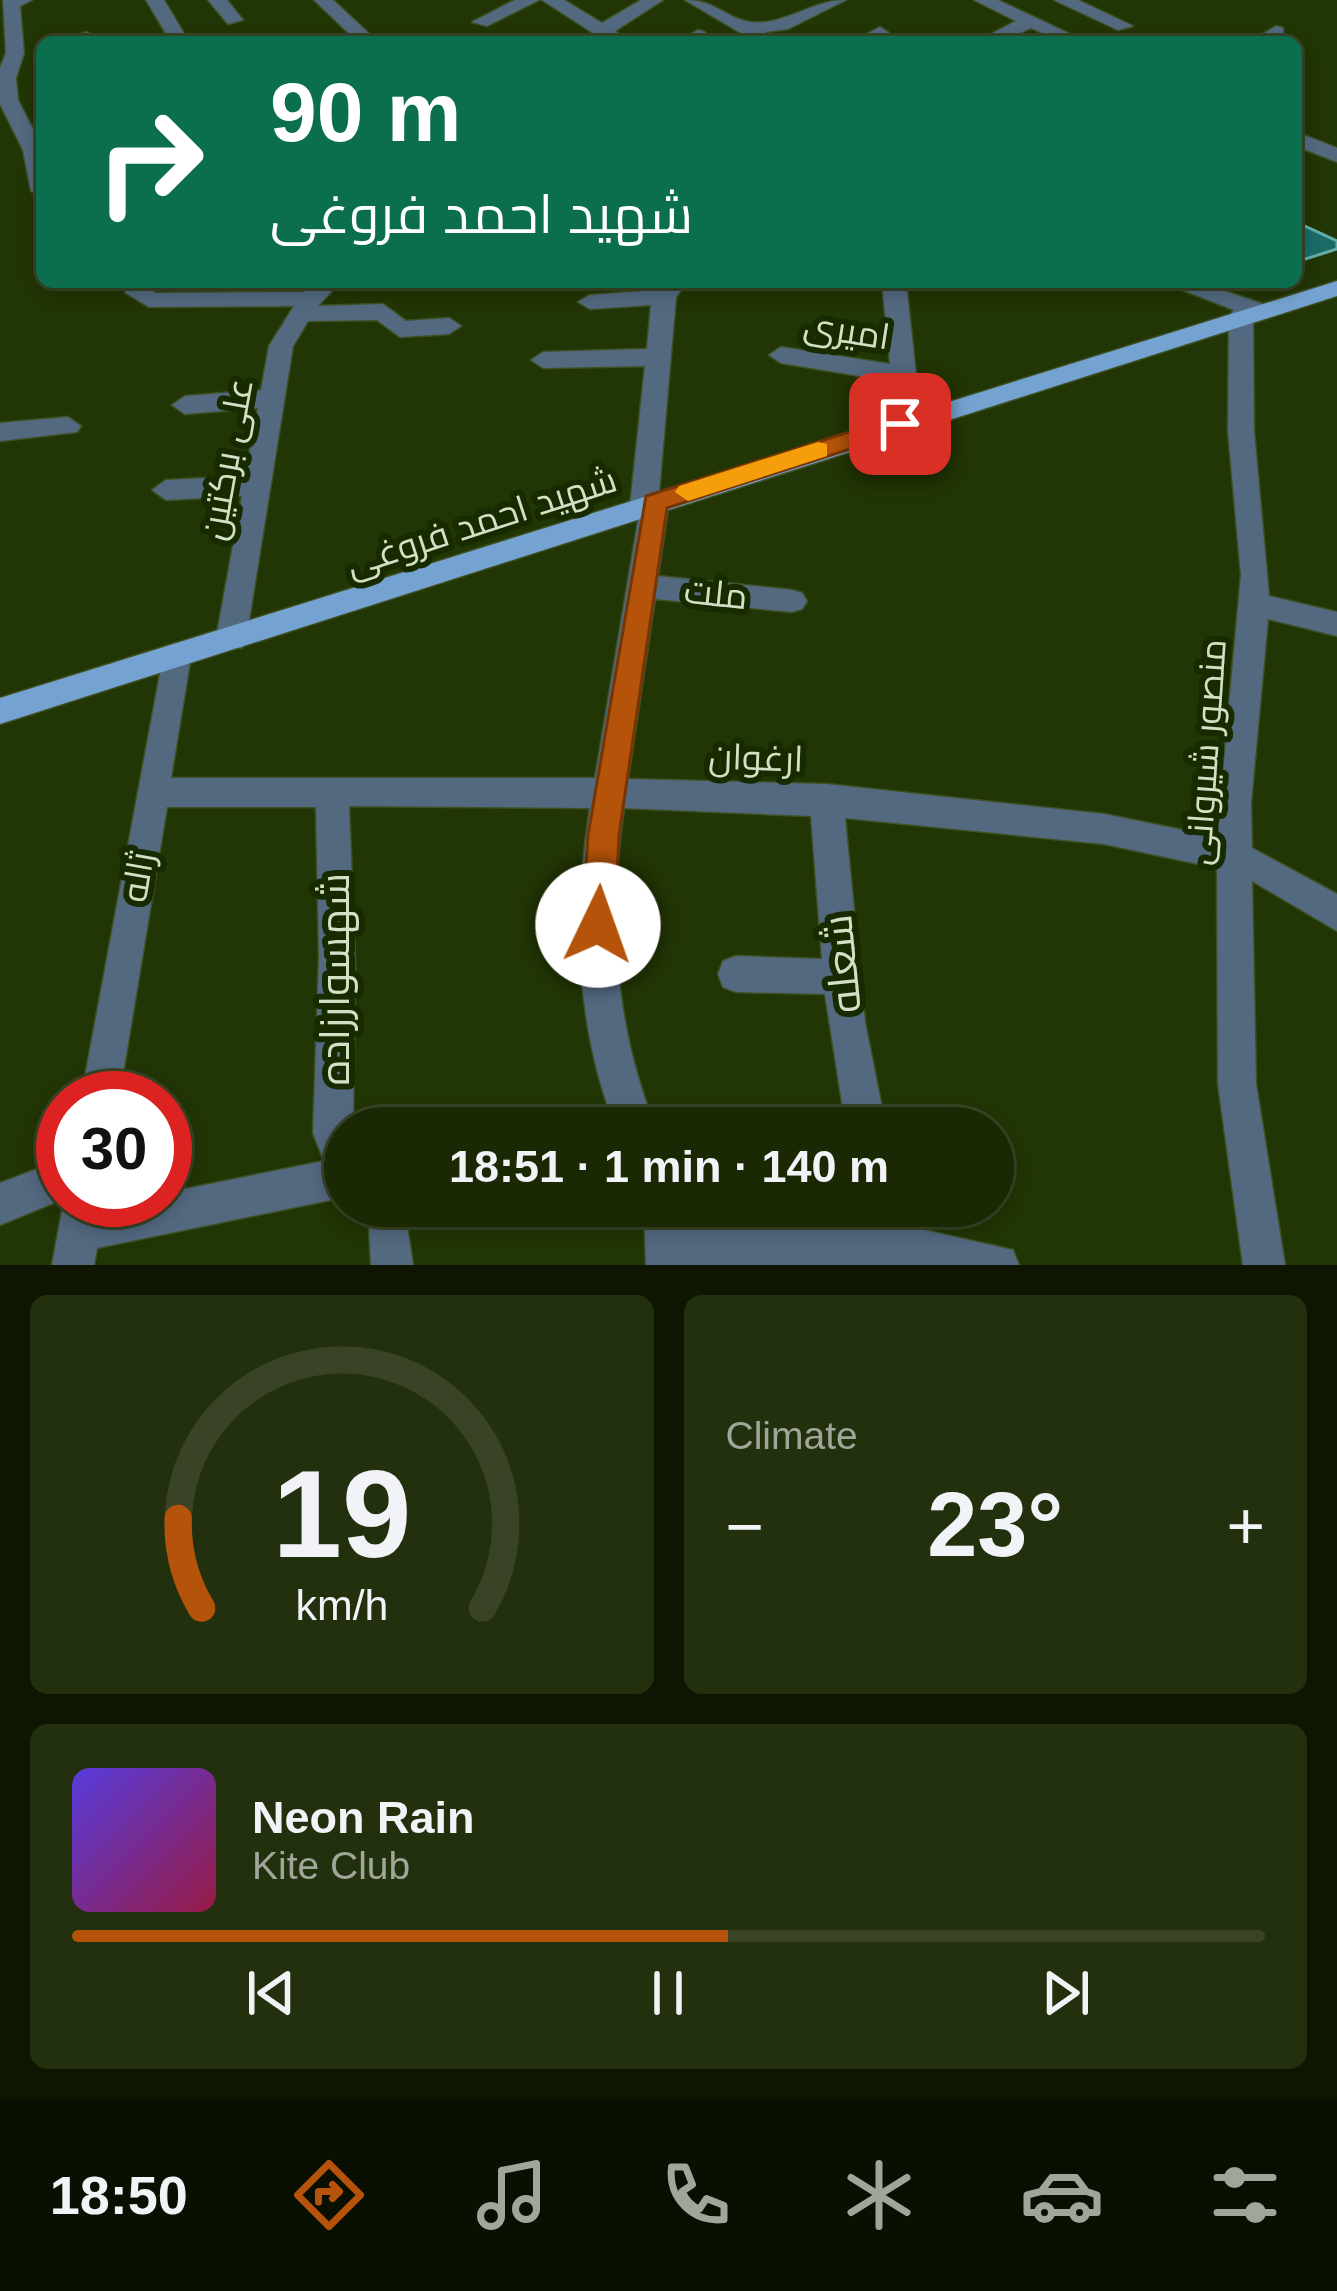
<!DOCTYPE html>
<meta charset="utf-8">
<style>
body{margin:0;font-family:Helvetica,Cairo,sans-serif;background:#23300d;color:#f1f3f6;height:100vh;display:flex;flex-direction:column;font-size:45px;white-space:nowrap}
*{box-sizing:border-box;margin:0}
p{font-size:39px;color:#9fa69a}
.icon{flex:none;width:66px;height:66px;fill:none;stroke:currentColor;stroke-width:2;stroke-linecap:round;stroke-linejoin:round}
.map{position:relative;height:1265px;overflow:hidden}
.sheet{display:flex;flex-direction:column;gap:30px;padding:30px;background:#0e1602;flex:1}
.sheet>*{flex:none}
.guide{position:absolute;left:36px;top:36px;width:1266px;height:252px;border-radius:18px;box-shadow:0 6px 18px #0003,0 0 0 3px #384425;background:#0b6e4f;color:#fff;overflow:hidden}
.speed{position:absolute;left:36px;top:1071px;display:flex;gap:24px;font-size:60px;font-weight:700;text-align:center}
.speed>*{display:grid;place-content:center;width:156px;height:156px;border-radius:50%;background:#1a2803;box-shadow:0 6px 18px #0003,0 0 0 3px #384425;line-height:1}
.speed .limit{border:18px solid #d22;background:#fff;color:#111}
.pin{position:absolute;display:grid;place-items:center;width:102px;height:102px;color:#fff;margin:-51px;border-radius:24px;box-shadow:0 6px 18px #0006}
.me{position:absolute;width:132px;margin:-66px;rotate:3deg;stroke-linejoin:round;filter:drop-shadow(0 0 9px #0008)}
.turn{display:flex;align-items:center;gap:42px;height:252px;padding:0 36px;font-size:54px}
.turn .icon{width:156px;height:156px;stroke-width:2.5}
.turn b{display:block;font-size:84px;line-height:102px}
.big{font-size:90px;font-weight:600;line-height:1.1}
.sheet .tile{flex:1;display:flex;flex-direction:column;justify-content:center;gap:18px;min-width:0;padding:0 42px;border-radius:18px;background:#23300d}
.sheet .dial{align-items:center;gap:0}
.dial svg{height:312px;overflow:visible;fill:none;stroke:#384425;stroke-width:7;stroke-linecap:round;text-anchor:middle}
.dial text{fill:#f1f3f6;stroke:none}
.song{display:flex;align-items:center;gap:36px}
.cover{width:144px;height:144px;border-radius:18px;background:linear-gradient(135deg,hsl(250 70% 55%),hsl(340 70% 35%))}
.played{height:12px;border-radius:6px;background:linear-gradient(90deg,#b45309 55%,#384425 55%)}
.keys{display:flex;justify-content:space-around;direction:ltr}
.heat{display:flex;justify-content:space-between;align-items:center;font-size:66px;direction:ltr}
.sheet .tiles{flex:1;display:grid;gap:30px;grid-template-columns:1fr 1fr}
.tile:last-child{grid-column:span 2}
.trip{position:absolute;left:324px;top:1107px;width:690px;height:120px;border-radius:60px;background:#1a2803;box-shadow:0 6px 18px #0003,0 0 0 3px #384425;font-weight:600;line-height:120px;text-align:center}
.menu{display:flex;height:192px;justify-content:space-around;align-items:center;background:#0a1001;color:#9fa69a}
.menu .icon{width:84px;height:84px}
.menu .current{color:#b45309}
.menu b{font-size:54px;color:#f1f3f6}
.map>svg:first-child{display:block}
.building{fill:#1a6b66;stroke:#63aea8;stroke-width:3}
.lines{fill:none;stroke-linecap:round;stroke-linejoin:round}
.minor-casing{stroke:#3e5023;stroke-width:3}
.major-casing{stroke:#3e5023;stroke-width:3}
.minor{fill:#536980;fill-rule:evenodd}
.major{fill:#75a3d1;fill-rule:evenodd}
.route{fill:#b45309;stroke:#753606;stroke-width:3}
.slow{fill:#f59e0b}
.labels{text-anchor:middle;stroke-width:12;stroke-linejoin:round;paint-order:stroke}
.street-label{font-size:36px;fill:#d3e0c6;stroke:#182b00}
.near-street-label{font-size:42px;fill:#d3e0c6;stroke:#182b00}
</style>
<div class="map">
<svg width="1337" height="1265" viewBox="0 0 1337 1265">
<rect width="100%" height="100%" fill="#223504"/>
<path class="building" d="M 1296,222 L 1337,241 L 1337,249 L 1296,262 Z"/>
<g class="lines">
<defs>
<path id="minor" d="M 3,0 L 32,0 L 20,6 L 24,53 L 16,78 L 18,100 L 42,147 L 42,197 L 31,191 L 23,150 L 0,104 L 0,68 L 6,53 Z
M 146,0 L 164,0 L 189,42 L 171,42 Z
M 208,0 L 227,0 L 243,20 L 228,24 Z
M 314,0 L 333,0 L 378,42 L 358,42 Z
M 515,0 L 539,0 L 487,26 L 472,22 Z
M 542,0 L 564,0 L 602,23 L 641,0 L 663,0 L 615,31 L 629,42 L 607,42 Z
M 685,0 C 715,0 726,18 750,22 C 784,26 812,0 846,0 L 788,29 L 765,32 L 772,38 L 769,42 L 756,42 Z
M 974,0 L 998,0 L 1087,42 L 1063,42 L 1031,28 L 1000,42 L 976,42 L 1016,21 Z
M 1054,0 L 1078,0 L 1133,26 L 1118,30 Z
M 1276,26 L 1283,28 L 1283,36 L 1272,42 L 1250,42 Z
M 880,27 L 889,33 L 887,37 L 852,42 Z
M 698,30 L 705,32 L 705,40 L 678,42 Z
M 87,32 L 96,38 L 94,42 L 58,42 Z
M 1296,132 L 1337,148 L 1337,162 L 1296,146 Z
M 122,282 L 146,282 L 155,293 L 304,292 L 314,282 L 340,282 L 318,306 L 383,304 L 406,321 L 449,318 L 461,326 L 449,334 L 400,337 L 377,320 L 308,321 L 293,346 L 246,639 L 242,648 L 220,648 L 216,639 L 242,496 L 166,500 L 152,490 L 166,480 L 245,476 L 258,408 L 185,414 L 172,405 L 185,396 L 261,390 L 269,346 L 294,306 L 149,307 L 126,293 Z
M 663,282 L 687,282 L 676,297 L 659,493 L 669,502 L 658,576 L 792,590 L 802,593 L 807,601 L 802,609 L 792,612 L 655,599 L 628,779 L 826,784 L 1104,814 L 1217,837 L 1241,575 L 1228,431 L 1229,316 L 1234,310 L 1162,282 L 1198,282 L 1266,305 L 1270,310 L 1266,315 L 1253,316 L 1254,431 L 1269,596 L 1337,612 L 1337,636 L 1268,619 L 1251,803 L 1252,848 L 1337,894 L 1337,931 L 1252,881 L 1256,1084 L 1285,1265 L 1243,1265 L 1218,1084 L 1217,868 L 1104,844 L 845,818 L 865,1022 L 886,1128 L 846,1128 L 825,994 L 736,992 L 723,987 L 718,974 L 723,961 L 736,956 L 822,959 L 811,816 L 624,808 C 608,917 614,1026 656,1128 L 616,1128 C 575,1026 573,915 590,808 L 349,806 L 355,958 L 353,1128 L 345,1128 L 345,1197 L 97,1248 L 94,1265 L 52,1265 L 64,1200 L 104,1200 L 104,1205 L 165,1200 L 165,1193 L 324,1161 L 313,1133 L 319,958 L 316,807 L 167,807 L 119,1098 L 81,1098 L 165,647 L 176,644 L 187,647 L 191,656 L 171,778 L 595,778 L 639,515 L 630,506 L 645,366 L 543,368 L 531,360 L 543,352 L 647,349 L 651,305 L 590,309 L 578,302 L 590,295 L 657,290 Z
M 882,282 L 906,282 L 916,375 L 913,424 L 900,433 L 887,424 L 890,381 L 781,363 L 769,355 L 781,347 L 890,364 Z
M 68,417 L 81,426 L 77,432 L 0,441 L 0,423 Z
M 63,1159 L 63,1199 L 0,1225 L 0,1183 Z
M 356,1206 L 404,1206 L 413,1265 L 371,1265 L 369,1227 Z
M 644,1206 L 686,1206 L 686,1220 L 864,1225 L 860,1206 L 902,1206 L 906,1226 L 1013,1250 L 1019,1265 L 646,1265 Z"/>
<path id="major" d="M 1337,281 L 1337,296 L 0,724 L 0,698 Z"/>
</defs>
<use href="#minor" class="minor-casing"/>
<use href="#major" class="major-casing"/>
<use href="#minor" class="minor"/>
<use href="#major" class="major"/>
</g>
<path class="route" d="M 900,416 L 912,424 L 909,430 L 667,508 L 619,835 L 615,925 L 610,936 L 598,941 L 587,936 L 582,925 L 588,835 L 646,496 Z"/>
<path class="slow" d="M 818,442 L 827,444 L 827,456 L 688,501 L 675,492 L 679,486 Z"/>
<g class="labels">
<g class="street-label">
<text transform="translate(847 330) rotate(9)" y="13">امیری</text>
<text transform="translate(226 459) rotate(-80)" y="13">علی برکتین</text>
<text transform="translate(481 521) rotate(-18)" y="13">شهید احمد فروغی</text>
<text transform="translate(716 593) rotate(6)" y="13">ملت</text>
<text transform="translate(1205 752) rotate(-86)" y="13">منصور شیروانی</text>
<text transform="translate(756 757) rotate(2)" y="13">ارغوان</text>
<text transform="translate(137 877) rotate(-80)" y="13">ژاله</text>
</g>
<g class="near-street-label">
<text transform="translate(841 964) rotate(-96)" y="15">شعله</text>
<text transform="translate(334 979) rotate(-90)" y="15">شهسوارزاده</text>
</g>
</g>
</svg>
<div class="speed"><div class="limit">30</div></div>
<div class="pin" style="left:900px;top:424px;background:#d93025"><svg class="icon" aria-label="arrive" viewBox="0 0 24 24"><path d="M6 21V4h12l-3 4 3 4H6"/></svg></div>
<svg class="me" style="left:598px;top:925px" viewBox="-20 -20 40 40"><circle r="19" fill="#fff"/><path d="M0-13L10 11 0 6-10 11z" fill="#b45309"/></svg>
<div class="trip">18:51 · 1 min · 140 m</div>
<div class="guide">
<div class="turn"><svg class="icon" aria-label="right" viewBox="0 0 24 24"><path d="M7 20v-9h11M14 6l5 5-5 5"/></svg><div><b>90 m</b>شهید احمد فروغی</div></div>
</div>
</div>
<section class="sheet">
<div class="tiles">
<div class="tile dial"><svg viewBox="0 0 100 80">
<path d="M14 69A42 42 0 1 1 86 69"/>
<path d="M14 69A42 42 0 0 1 8 46" stroke="#b45309"/>
<text x="50" y="56" font-size="32" font-weight="700">19</text>
<text x="50" y="72" font-size="11">km/h</text>
</svg></div>
<div class="tile"><p>Climate</p>
<div class="heat"><a>−</a><b class="big">23°</b><a>+</a></div>
</div>
<div class="tile">
<div class="song"><i class="cover"></i><div><b>Neon Rain</b><p>Kite Club</p></div></div>
<div class="played"></div>
<div class="keys"><svg class="icon" aria-label="previous" viewBox="0 0 24 24"><path d="M18 5L8 12l10 7zM5 5v14"/></svg><svg class="icon" aria-label="pause" viewBox="0 0 24 24"><path d="M8 5v14M16 5v14"/></svg><svg class="icon" aria-label="next" viewBox="0 0 24 24"><path d="M6 5l10 7-10 7zM19 5v14"/></svg></div>
</div>
</div>
</section>
<nav class="menu">
<b>18:50</b>
<svg class="icon current" aria-label="directions" viewBox="0 0 24 24"><path d="M12 3l9 9-9 9-9-9zM9 14v-3h6M13 9l2 2-2 2"/></svg>
<svg class="icon" aria-label="music" viewBox="0 0 24 24"><path d="M9 18V5l10-2v13"/><circle cx="6" cy="18" r="3"/><circle cx="16" cy="16" r="3"/></svg>
<svg class="icon" aria-label="phone" viewBox="0 0 24 24"><path d="M5 4h4l2 5-3 2q2 4 5 5l2-3 5 2v4C11 20 4 13 5 4z"/></svg>
<svg class="icon" aria-label="climate" viewBox="0 0 24 24"><path d="M12 3v18M4 7l16 10M4 17L20 7"/></svg>
<svg class="icon" aria-label="car" viewBox="0 0 24 24"><path d="M5 17H2v-5l4-1 3-4h7l3 4 3 1v5h-3M9 17h6M6 11h13"/><circle cx="7" cy="17" r="2"/><circle cx="17" cy="17" r="2"/></svg>
<svg class="icon" aria-label="filters" viewBox="0 0 24 24"><path d="M4 7h16M4 17h16"/><circle cx="9" cy="7" r="2"/><circle cx="15" cy="17" r="2"/></svg>
</nav>
